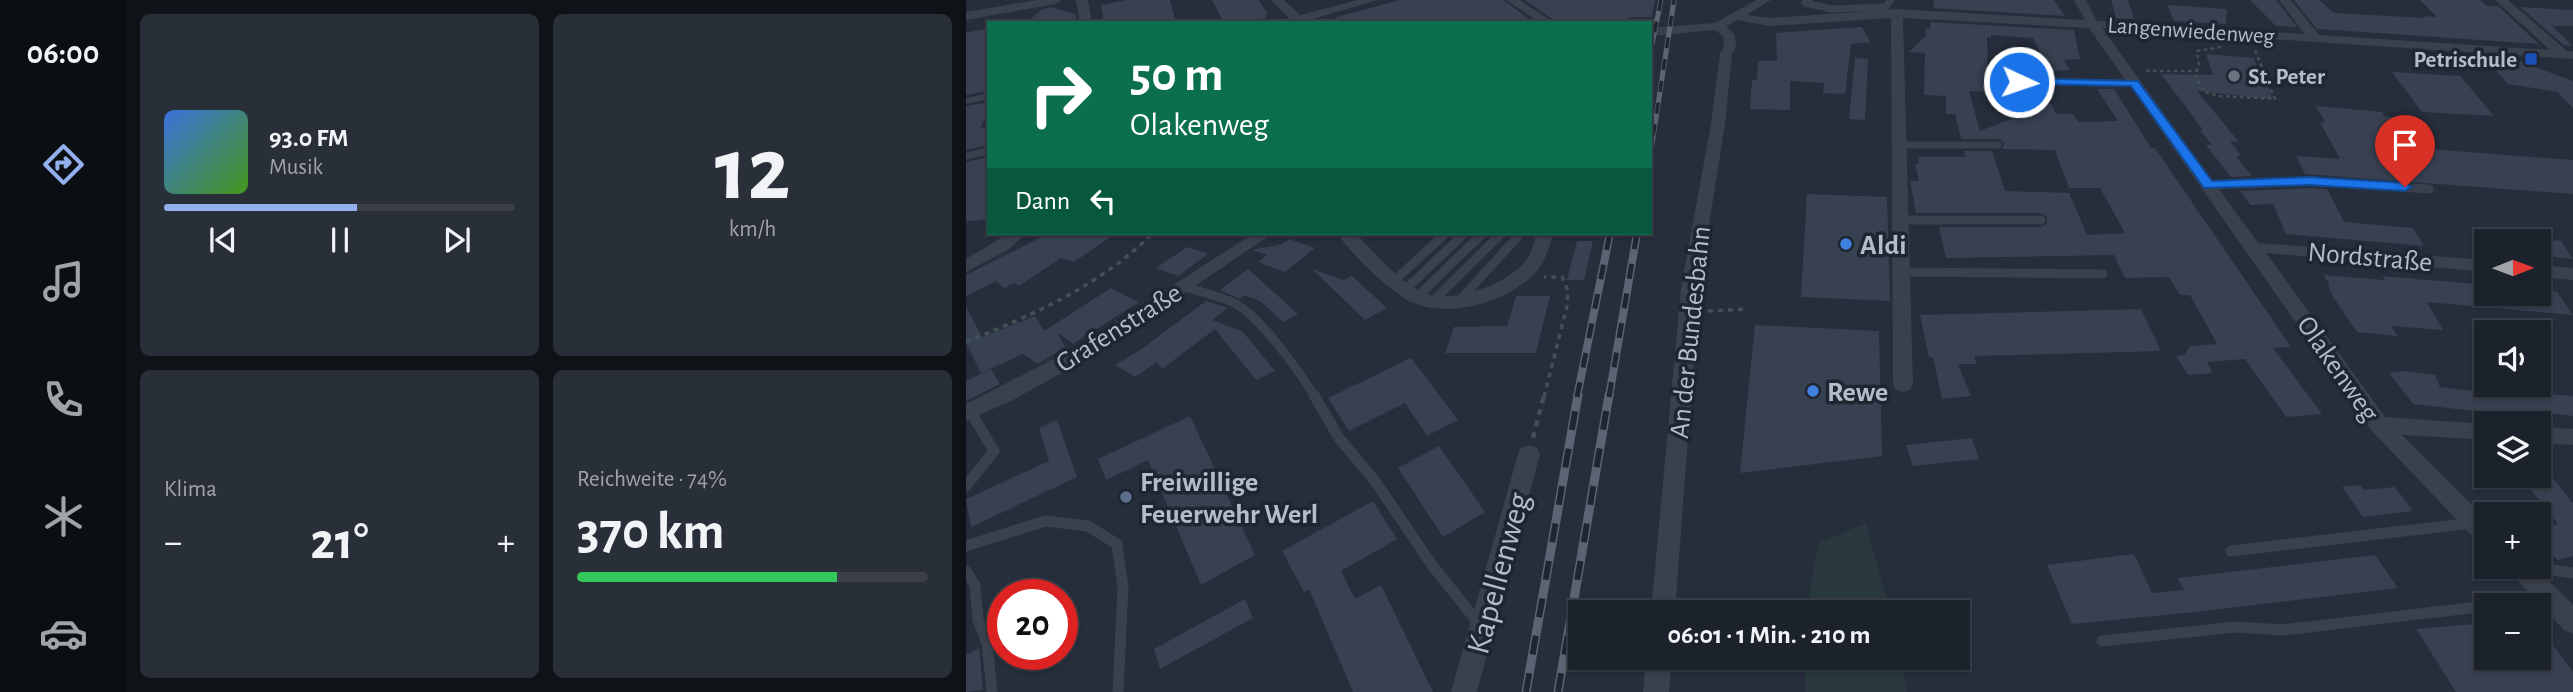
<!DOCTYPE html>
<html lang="de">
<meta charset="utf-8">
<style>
body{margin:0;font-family:"Alegreya Sans",sans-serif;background:#292f38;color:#f1f3f6;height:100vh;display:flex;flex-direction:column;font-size:26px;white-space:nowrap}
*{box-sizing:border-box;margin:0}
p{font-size:23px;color:#a0a4a9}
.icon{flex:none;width:38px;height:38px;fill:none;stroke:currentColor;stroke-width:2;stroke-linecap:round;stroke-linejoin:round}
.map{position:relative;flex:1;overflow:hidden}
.side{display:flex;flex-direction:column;gap:14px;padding:14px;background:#0f1318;width:840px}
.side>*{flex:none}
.guide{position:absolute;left:21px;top:21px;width:665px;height:214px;border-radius:0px;box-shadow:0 2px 5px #0004,0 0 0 2px #3a3f48;background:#0b6e4f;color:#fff;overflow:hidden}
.needle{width:46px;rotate:89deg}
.buttons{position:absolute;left:1508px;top:229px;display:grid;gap:14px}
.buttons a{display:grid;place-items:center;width:77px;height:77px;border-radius:0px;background:#1c222c;box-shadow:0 2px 5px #0004,0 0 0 2px #3a3f48;font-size:35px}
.speed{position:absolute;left:21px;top:579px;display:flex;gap:14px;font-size:35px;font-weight:700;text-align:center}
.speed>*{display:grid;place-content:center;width:91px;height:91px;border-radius:50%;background:#1c222c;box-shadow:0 2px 5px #0004,0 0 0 2px #3a3f48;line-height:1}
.speed .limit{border:10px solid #d22;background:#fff;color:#111}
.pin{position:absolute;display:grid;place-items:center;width:60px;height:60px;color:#fff;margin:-72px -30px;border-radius:50% 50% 50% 0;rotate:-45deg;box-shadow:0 0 7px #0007}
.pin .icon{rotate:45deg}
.me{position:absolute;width:77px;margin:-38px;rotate:93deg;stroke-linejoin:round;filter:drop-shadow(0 0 5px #0008)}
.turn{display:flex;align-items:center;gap:24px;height:147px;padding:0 28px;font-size:32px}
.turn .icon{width:91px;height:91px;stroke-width:2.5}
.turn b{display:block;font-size:49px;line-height:60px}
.then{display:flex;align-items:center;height:66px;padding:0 28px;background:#0003;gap:14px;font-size:26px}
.big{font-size:52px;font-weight:700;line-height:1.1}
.side .tile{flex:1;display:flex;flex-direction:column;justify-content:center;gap:10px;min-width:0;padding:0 24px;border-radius:10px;background:#292f38}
.side .dial{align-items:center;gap:0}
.dial b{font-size:91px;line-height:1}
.song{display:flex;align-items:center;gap:21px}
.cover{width:84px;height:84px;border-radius:10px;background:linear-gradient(135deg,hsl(220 70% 55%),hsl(100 70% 35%))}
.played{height:7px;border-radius:4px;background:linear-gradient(90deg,#93afee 55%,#3a3f48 55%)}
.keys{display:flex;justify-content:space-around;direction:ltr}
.heat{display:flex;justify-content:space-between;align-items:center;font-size:38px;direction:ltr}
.charge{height:10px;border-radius:5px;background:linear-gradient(90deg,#34c759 74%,#3a3f48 0)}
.side .tiles{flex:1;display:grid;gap:14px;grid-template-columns:repeat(2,1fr)}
.trip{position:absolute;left:602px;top:600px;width:402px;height:70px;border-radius:0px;background:#1c222c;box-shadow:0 2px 5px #0004,0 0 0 2px #3a3f48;font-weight:700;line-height:70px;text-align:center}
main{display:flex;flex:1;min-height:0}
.tabs{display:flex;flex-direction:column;width:126px;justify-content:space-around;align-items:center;background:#0b0e12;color:#a0a4a9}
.tabs .icon{width:49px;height:49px}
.tabs .on{color:#93afee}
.tabs b{font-size:32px;color:#f1f3f6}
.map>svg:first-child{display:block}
.green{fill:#28383c}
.building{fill:#384152}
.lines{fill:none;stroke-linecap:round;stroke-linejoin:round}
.path-far2{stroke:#415154;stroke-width:2.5;stroke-dasharray:3.5 3.5;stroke-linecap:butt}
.path-far1{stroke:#415154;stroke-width:3.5;stroke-dasharray:5 5;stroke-linecap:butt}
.path{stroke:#415154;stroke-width:4.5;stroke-dasharray:6 6;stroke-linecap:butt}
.service-far2{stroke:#3a404c;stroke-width:7}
.service-far1{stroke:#3a404c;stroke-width:9}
.service{stroke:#3a404c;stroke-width:11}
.pedestrian{fill:#3a404c;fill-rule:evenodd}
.minor{fill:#3a404c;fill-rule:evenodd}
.rail-far2-casing{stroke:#5c6372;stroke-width:5}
.rail-far1-casing{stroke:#5c6372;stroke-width:8}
.rail-casing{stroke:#5c6372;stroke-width:9}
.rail-far2{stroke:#1f2531;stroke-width:3.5;stroke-dasharray:11;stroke-linecap:butt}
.rail-far1{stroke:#1f2531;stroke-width:5;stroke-dasharray:15;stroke-linecap:butt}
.rail{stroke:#1f2531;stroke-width:6;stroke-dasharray:19;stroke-linecap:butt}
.route{fill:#1a73e8;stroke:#114b97;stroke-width:2}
.transit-dot{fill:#1a4fb4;stroke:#1f2531;stroke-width:2.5}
.worship-dot{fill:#6b7280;stroke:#1f2531;stroke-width:2.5}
.shop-dot{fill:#3f7fe0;stroke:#1f2531;stroke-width:2.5}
.service-dot{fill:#5c6f8a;stroke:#1f2531;stroke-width:2.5}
.labels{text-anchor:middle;stroke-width:7;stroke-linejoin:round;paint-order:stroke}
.far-street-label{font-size:23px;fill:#b5bbc7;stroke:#1f2531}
.far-poi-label{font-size:23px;font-weight:bold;fill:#b5bbc7;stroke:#1f2531;text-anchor:end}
.poi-label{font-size:28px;font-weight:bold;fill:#b5bbc7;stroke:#1f2531;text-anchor:start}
.street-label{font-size:28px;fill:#b5bbc7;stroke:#1f2531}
.near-street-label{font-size:33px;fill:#b5bbc7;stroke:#1f2531}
</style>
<main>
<nav class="tabs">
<b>06:00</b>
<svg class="icon on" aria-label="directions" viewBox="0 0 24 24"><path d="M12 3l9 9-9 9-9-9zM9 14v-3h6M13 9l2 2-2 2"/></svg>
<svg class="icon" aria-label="music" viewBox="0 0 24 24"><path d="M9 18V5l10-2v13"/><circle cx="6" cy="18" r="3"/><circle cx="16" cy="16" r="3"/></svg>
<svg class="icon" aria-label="phone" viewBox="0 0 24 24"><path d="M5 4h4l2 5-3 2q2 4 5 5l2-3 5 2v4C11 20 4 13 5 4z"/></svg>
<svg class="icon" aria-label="climate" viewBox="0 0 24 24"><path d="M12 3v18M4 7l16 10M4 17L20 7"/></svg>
<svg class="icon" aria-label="car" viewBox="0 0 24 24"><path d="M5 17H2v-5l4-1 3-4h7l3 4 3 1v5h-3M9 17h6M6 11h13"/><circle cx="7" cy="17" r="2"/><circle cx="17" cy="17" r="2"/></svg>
</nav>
<section class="side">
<div class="tiles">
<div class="tile">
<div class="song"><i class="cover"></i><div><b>93.0 FM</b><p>Musik</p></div></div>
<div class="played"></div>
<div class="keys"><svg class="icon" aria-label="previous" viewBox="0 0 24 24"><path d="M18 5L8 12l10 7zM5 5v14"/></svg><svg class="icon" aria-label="pause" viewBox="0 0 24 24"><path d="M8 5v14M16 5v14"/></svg><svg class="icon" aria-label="next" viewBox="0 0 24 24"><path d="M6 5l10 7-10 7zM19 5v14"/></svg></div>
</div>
<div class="tile dial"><b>12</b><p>km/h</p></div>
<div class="tile"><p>Klima</p>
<div class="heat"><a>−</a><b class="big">21°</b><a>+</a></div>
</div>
<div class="tile"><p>Reichweite · 74%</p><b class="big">370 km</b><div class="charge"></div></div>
</div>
</section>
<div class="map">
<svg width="1607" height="692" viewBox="0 0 1607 692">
<rect width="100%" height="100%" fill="#262d3b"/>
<path class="green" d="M 900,523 L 924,612 L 840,612 L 852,543 Z
M 839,658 L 936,658 L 941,692 L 839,692 Z"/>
<path class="building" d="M 161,0 L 204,0 L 210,23 L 138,23 L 135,5 Z
M 246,0 L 293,0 L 302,14 L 299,15 L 300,18 L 278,23 L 258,23 Z
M 434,0 L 537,0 L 569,23 L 370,23 L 370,17 Z
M 559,0 L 689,0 L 686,17 L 666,17 L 651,23 L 592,23 Z
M 968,0 L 1088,0 L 1099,16 L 967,8 Z
M 1145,0 L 1162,0 L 1168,19 L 1150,18 Z
M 1284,0 L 1310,0 L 1331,27 L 1310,26 Z
M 1328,0 L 1353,0 L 1368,13 L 1458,18 L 1456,16 L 1471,17 L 1454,0 L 1514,0 L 1521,6 L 1532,6 L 1573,44 L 1351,29 Z
M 1201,5 L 1261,9 L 1260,24 L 1208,21 Z
M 86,7 L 110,15 L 111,23 L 59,23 L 77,9 Z
M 1554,7 L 1607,10 L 1607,26 L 1586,26 L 1607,46 L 1598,45 Z
M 965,22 L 1108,30 L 1114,59 L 1098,60 L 1104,70 L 1083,71 L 1067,38 L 1025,35 L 1025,38 L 1021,37 L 1022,76 L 1036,77 L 1039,93 L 1003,91 L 1014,131 L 1085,103 L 1090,114 L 1107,114 L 1113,122 L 1152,121 L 1131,89 L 1148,89 L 1185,148 L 1189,148 L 1325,347 L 1307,348 L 1356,414 L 1320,417 L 1279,359 L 1241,362 L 1247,373 L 1222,375 L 1210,356 L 1219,355 L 1224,346 L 1251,344 L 1224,295 L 1214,295 L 1203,277 L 1159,278 L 1148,255 L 980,258 L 973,227 L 1075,227 L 1081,224 L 1081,217 L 1075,213 L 950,213 L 944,181 L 953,181 L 949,164 L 953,164 L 952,157 L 1000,157 L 998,151 L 1026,151 L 1039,191 L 1103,193 L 1121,235 L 1159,233 L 1134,188 L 1103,188 L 1089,150 L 1036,149 L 1038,143 L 1033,139 L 995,139 L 989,114 L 980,114 L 980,96 L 958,95 L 959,53 L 943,52 L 960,36 L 960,28 L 964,29 Z
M 896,27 L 904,42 L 885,44 L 879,94 L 857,93 L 858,83 L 824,81 L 824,110 L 784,109 L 786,80 L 791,80 L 792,61 L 811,61 L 810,33 Z
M 22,28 L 23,91 L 0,95 L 0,33 Z
M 1240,54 L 1288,58 L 1295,80 L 1301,82 L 1306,97 L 1304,99 L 1231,91 L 1273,142 L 1264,141 L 1275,155 L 1271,156 L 1272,159 L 1286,176 L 1265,177 L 1240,145 L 1246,145 L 1234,130 L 1237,130 L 1195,74 L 1247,75 Z
M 1517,56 L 1543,57 L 1607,81 L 1607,108 L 1591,92 L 1542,84 Z
M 889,58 L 902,59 L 899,120 L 883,119 Z
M 1426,72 L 1494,76 L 1528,116 L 1456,112 Z
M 23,102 L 23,111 L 14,128 L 23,127 L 23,145 L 0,150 L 0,106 Z
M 1350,106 L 1416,112 L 1418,116 L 1441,118 L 1463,149 L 1607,160 L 1607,194 L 1339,174 L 1330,156 L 1374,159 L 1354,122 L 1359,122 Z
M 23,157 L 23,220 L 0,221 L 0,162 Z
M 1343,188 L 1361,189 L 1378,222 L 1447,228 L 1458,246 L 1320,234 L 1307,204 L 1284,205 L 1274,191 Z
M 841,194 L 921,197 L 924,301 L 835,297 Z
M 83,233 L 150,233 L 108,262 L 95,258 L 53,286 L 49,283 L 38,288 L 30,281 L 0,296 L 0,275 Z
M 323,239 L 349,248 L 319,272 L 292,262 L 301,255 L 286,250 L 316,244 Z
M 1574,239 L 1595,241 L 1607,259 L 1588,257 Z
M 611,241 L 627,241 L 618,280 L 601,280 Z
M 221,247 L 242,254 L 212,276 L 190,268 Z
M 282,269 L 332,314 L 317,322 L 294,301 L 278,295 L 274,299 L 254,290 Z
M 346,269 L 378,280 L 386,276 L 421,308 L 399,320 Z
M 1357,275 L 1419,280 L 1417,276 L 1521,285 L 1521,294 L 1573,294 L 1573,290 L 1591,292 L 1607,315 L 1461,302 L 1477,330 L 1425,326 L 1432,336 L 1391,332 L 1367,297 L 1362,285 L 1364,285 Z
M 145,288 L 173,302 L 107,344 L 91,332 L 99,347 L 72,364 L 57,354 L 15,373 L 0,343 L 0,306 L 16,337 L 69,316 L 78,331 Z
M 550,296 L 584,296 L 570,353 L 479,353 L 488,327 L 541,326 Z
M 240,301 L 262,308 L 246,320 L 277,332 L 309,371 L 290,380 L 249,329 L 196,369 L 191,362 L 169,377 L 149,365 L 177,348 Z
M 1175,309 L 1195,351 L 1008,356 L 1011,364 L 992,364 L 1005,396 L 976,399 L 967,357 L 963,357 L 954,315 Z
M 789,325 L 913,331 L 916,456 L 774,473 Z
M 445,358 L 492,420 L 461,436 L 439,403 L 383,431 L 362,398 Z
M 25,369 L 34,384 L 0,401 L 0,381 Z
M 1439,371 L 1469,375 L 1474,387 L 1515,392 L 1513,388 L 1607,396 L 1607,416 L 1577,412 L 1579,416 L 1524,409 L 1526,413 L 1447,404 L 1423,373 Z
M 224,416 L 289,555 L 235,585 L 182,460 L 140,480 L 132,459 Z
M 91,420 L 111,477 L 5,527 L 0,499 L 83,461 L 73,428 Z
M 1006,438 L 1013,459 L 947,466 L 940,445 Z
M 473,446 L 519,512 L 477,537 L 432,468 Z
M 1573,461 L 1607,503 L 1607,556 L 1592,560 L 1573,541 L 1573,530 L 1592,524 L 1554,476 L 1573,476 Z
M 1394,485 L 1398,490 L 1429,487 L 1447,511 L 1397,517 L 1376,487 Z
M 407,501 L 431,539 L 375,571 L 389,599 L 415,585 L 467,692 L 387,692 L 343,589 L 338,592 L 316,551 Z
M 1168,554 L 1186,593 L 1218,590 L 1212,578 L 1409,555 L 1432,588 L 1229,612 L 1106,624 L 1081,565 Z
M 279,599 L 287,618 L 194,669 L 188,649 Z
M 1521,623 L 1521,658 L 1573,658 L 1573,627 L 1607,672 L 1607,692 L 1490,692 L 1450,629 Z
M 13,648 L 17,690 L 0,692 L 0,655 Z"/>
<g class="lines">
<path class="path-far2" d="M 1255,47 L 1231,51 L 1233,65 L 1229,76 L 1238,92 L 1254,96 L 1309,99 L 1289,50
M 1180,71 L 1231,71"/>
<path class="path-far1" d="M 742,311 L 782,309
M 0,342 C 68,314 134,286 187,233
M 578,397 L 601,306 L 602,290 L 596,277 L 578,277"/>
<path class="path" d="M 567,438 L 578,395"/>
<path class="service-far2" d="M 843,0 L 839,3 L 866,9 L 917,7
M 915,13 L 925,0
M 1053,82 L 1169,83
M 934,145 L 1032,145
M 0,156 L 23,151"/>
<path class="service-far1" d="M 1242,185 L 1343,181 L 1463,189
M 936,220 L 1075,220
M 937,272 L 1137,274
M 429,280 L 480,233
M 217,286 C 234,292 253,296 268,303 C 295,317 333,371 349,397
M 440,289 L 499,233
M 451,297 L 517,233
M 467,301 L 536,233
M 493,301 L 555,233"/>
<path class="service" d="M 348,395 L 373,438 L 409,481 L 466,565 L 513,624
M 0,486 L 28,451 L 4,411
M 0,546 L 79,521 L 122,526 L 151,544 L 157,587 L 152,692
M 1265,551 L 1507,523
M 1563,567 L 1607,573
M 0,571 L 9,585 L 12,620 L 21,643 L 26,692
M 1523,606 L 1579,597
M 1136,641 L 1270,627 L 1317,630 L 1521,606"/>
<path class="pedestrian" d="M 23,93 L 23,99 L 0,104 L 0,98 Z"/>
<path class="minor" d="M 70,0 L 96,0 L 90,4 L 0,20 L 0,12 Z
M 110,0 L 122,0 L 126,23 L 114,23 Z
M 305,0 L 318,0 L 334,15 L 392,0 L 412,0 L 340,21 L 342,23 L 311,23 L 323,18 Z
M 540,0 L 554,0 L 589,23 L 574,23 Z
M 790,0 L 805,0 L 781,15 L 804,18 L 931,9 L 1119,20 L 1108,0 L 1120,0 L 1131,21 L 1339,34 L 1313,0 L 1325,0 L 1353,35 L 1584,50 L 1529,0 L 1542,0 L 1601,51 L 1607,51 L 1607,59 L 1136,28 L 1292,243 L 1521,260 L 1521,272 L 1300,253 L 1419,417 L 1521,424 L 1521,440 L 1436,435 L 1521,520 L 1521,546 L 1513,543 L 1406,431 L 1123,28 L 937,18 L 947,385 L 944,390 L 937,392 L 930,390 L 927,385 L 925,18 L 804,26 L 771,20 L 760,26 L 769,35 L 770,47 L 766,54 L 759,124 L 733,288 L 709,612 L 685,612 L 715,288 L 745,124 L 754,54 L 758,47 L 757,36 L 749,30 L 684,36 L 684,28 L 749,23 Z
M 43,233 L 61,233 L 42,250 L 0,272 L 0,259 Z
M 288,233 L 307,233 L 123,358 L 47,400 L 0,421 L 0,404 L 109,348 Z
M 371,233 L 389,233 C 410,253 431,281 458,293 C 486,305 546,283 562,258 C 566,251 568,241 571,233 L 587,233 C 584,245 581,257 573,268 C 548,301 484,320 445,302 C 423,291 384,253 371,233 Z
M 1573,265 L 1607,268 L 1607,280 L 1573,277 Z
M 1573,427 L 1607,429 L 1607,445 L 1573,443 Z
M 563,445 L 571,448 L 574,454 L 511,692 L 485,692 L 552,454 L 555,448 Z
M 1541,567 L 1569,567 L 1607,605 L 1607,634 L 1598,630 L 1545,574 Z
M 680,658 L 706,658 L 703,692 L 677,692 Z"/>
<defs>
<path id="rail-far2" d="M 684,54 L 695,0
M 684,157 L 708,0"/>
<path id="rail-far1" d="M 611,397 L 644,233
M 643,397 L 671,233"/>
<path id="rail" d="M 560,692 L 612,395
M 592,692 L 643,395"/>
</defs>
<use href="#rail-far2" class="rail-far2-casing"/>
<use href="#rail-far1" class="rail-far1-casing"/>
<use href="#rail" class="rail-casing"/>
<use href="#rail-far2" class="rail-far2"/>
<use href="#rail-far1" class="rail-far1"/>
<use href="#rail" class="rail"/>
</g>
<path class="route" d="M 1053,78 L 1172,81 L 1246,181 L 1343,177 L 1439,183 L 1446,187 L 1439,191 L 1343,185 L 1238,188 L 1165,86 L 1049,84 L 1049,79 Z"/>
<rect class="transit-dot" x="1558" y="52" width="14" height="14" rx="3.5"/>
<circle class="worship-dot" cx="1268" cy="76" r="7"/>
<g class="shop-dot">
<circle cx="880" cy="244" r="7"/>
<circle cx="847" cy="391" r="7"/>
</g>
<circle class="service-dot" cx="160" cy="497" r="7"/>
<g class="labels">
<g class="far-street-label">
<text transform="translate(1225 30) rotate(4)" y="8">Langenwiedenweg</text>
</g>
<g class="far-poi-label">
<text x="1551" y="67">Petrischule</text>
<text x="1282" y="84" text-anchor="start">St. Peter</text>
</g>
<g class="poi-label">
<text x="894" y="254">Aldi</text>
<text x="861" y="401">Rewe</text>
<text x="174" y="491">Freiwillige<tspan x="174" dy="32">Feuerwehr Werl</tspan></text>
</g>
<g class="street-label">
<text transform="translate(1404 256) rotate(5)" y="10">Nordstraße</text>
<text transform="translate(152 327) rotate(-32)" y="10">Grafenstraße</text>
<text transform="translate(723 332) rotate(-84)" y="10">An der Bundesbahn</text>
<text transform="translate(1373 368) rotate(55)" y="10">Olakenweg</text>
</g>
<g class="near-street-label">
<text transform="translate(531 573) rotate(-75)" y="12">Kapellenweg</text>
</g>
</g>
</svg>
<div class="buttons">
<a><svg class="needle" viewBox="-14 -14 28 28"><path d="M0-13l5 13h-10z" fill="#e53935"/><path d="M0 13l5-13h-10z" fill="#a0a4a9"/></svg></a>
<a><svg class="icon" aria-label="sound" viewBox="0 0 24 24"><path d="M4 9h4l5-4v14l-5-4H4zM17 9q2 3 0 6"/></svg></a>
<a><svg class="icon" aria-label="layers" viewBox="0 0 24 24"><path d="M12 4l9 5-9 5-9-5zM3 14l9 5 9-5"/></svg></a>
<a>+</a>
<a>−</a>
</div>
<div class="speed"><div class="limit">20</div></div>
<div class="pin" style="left:1439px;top:187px;background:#d93025"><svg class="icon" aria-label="arrive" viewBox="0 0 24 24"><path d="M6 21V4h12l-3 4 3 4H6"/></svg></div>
<svg class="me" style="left:1053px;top:82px" viewBox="-20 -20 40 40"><circle r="17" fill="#1a73e8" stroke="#fff" stroke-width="3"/><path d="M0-11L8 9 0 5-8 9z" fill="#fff"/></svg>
<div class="trip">06:01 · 1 Min. · 210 m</div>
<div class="guide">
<div class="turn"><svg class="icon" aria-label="right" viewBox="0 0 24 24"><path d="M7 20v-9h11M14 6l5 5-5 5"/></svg><div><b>50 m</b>Olakenweg</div></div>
<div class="then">Dann<svg class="icon" aria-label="left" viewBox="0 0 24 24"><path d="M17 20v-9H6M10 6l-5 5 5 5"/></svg></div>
</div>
</div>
</main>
